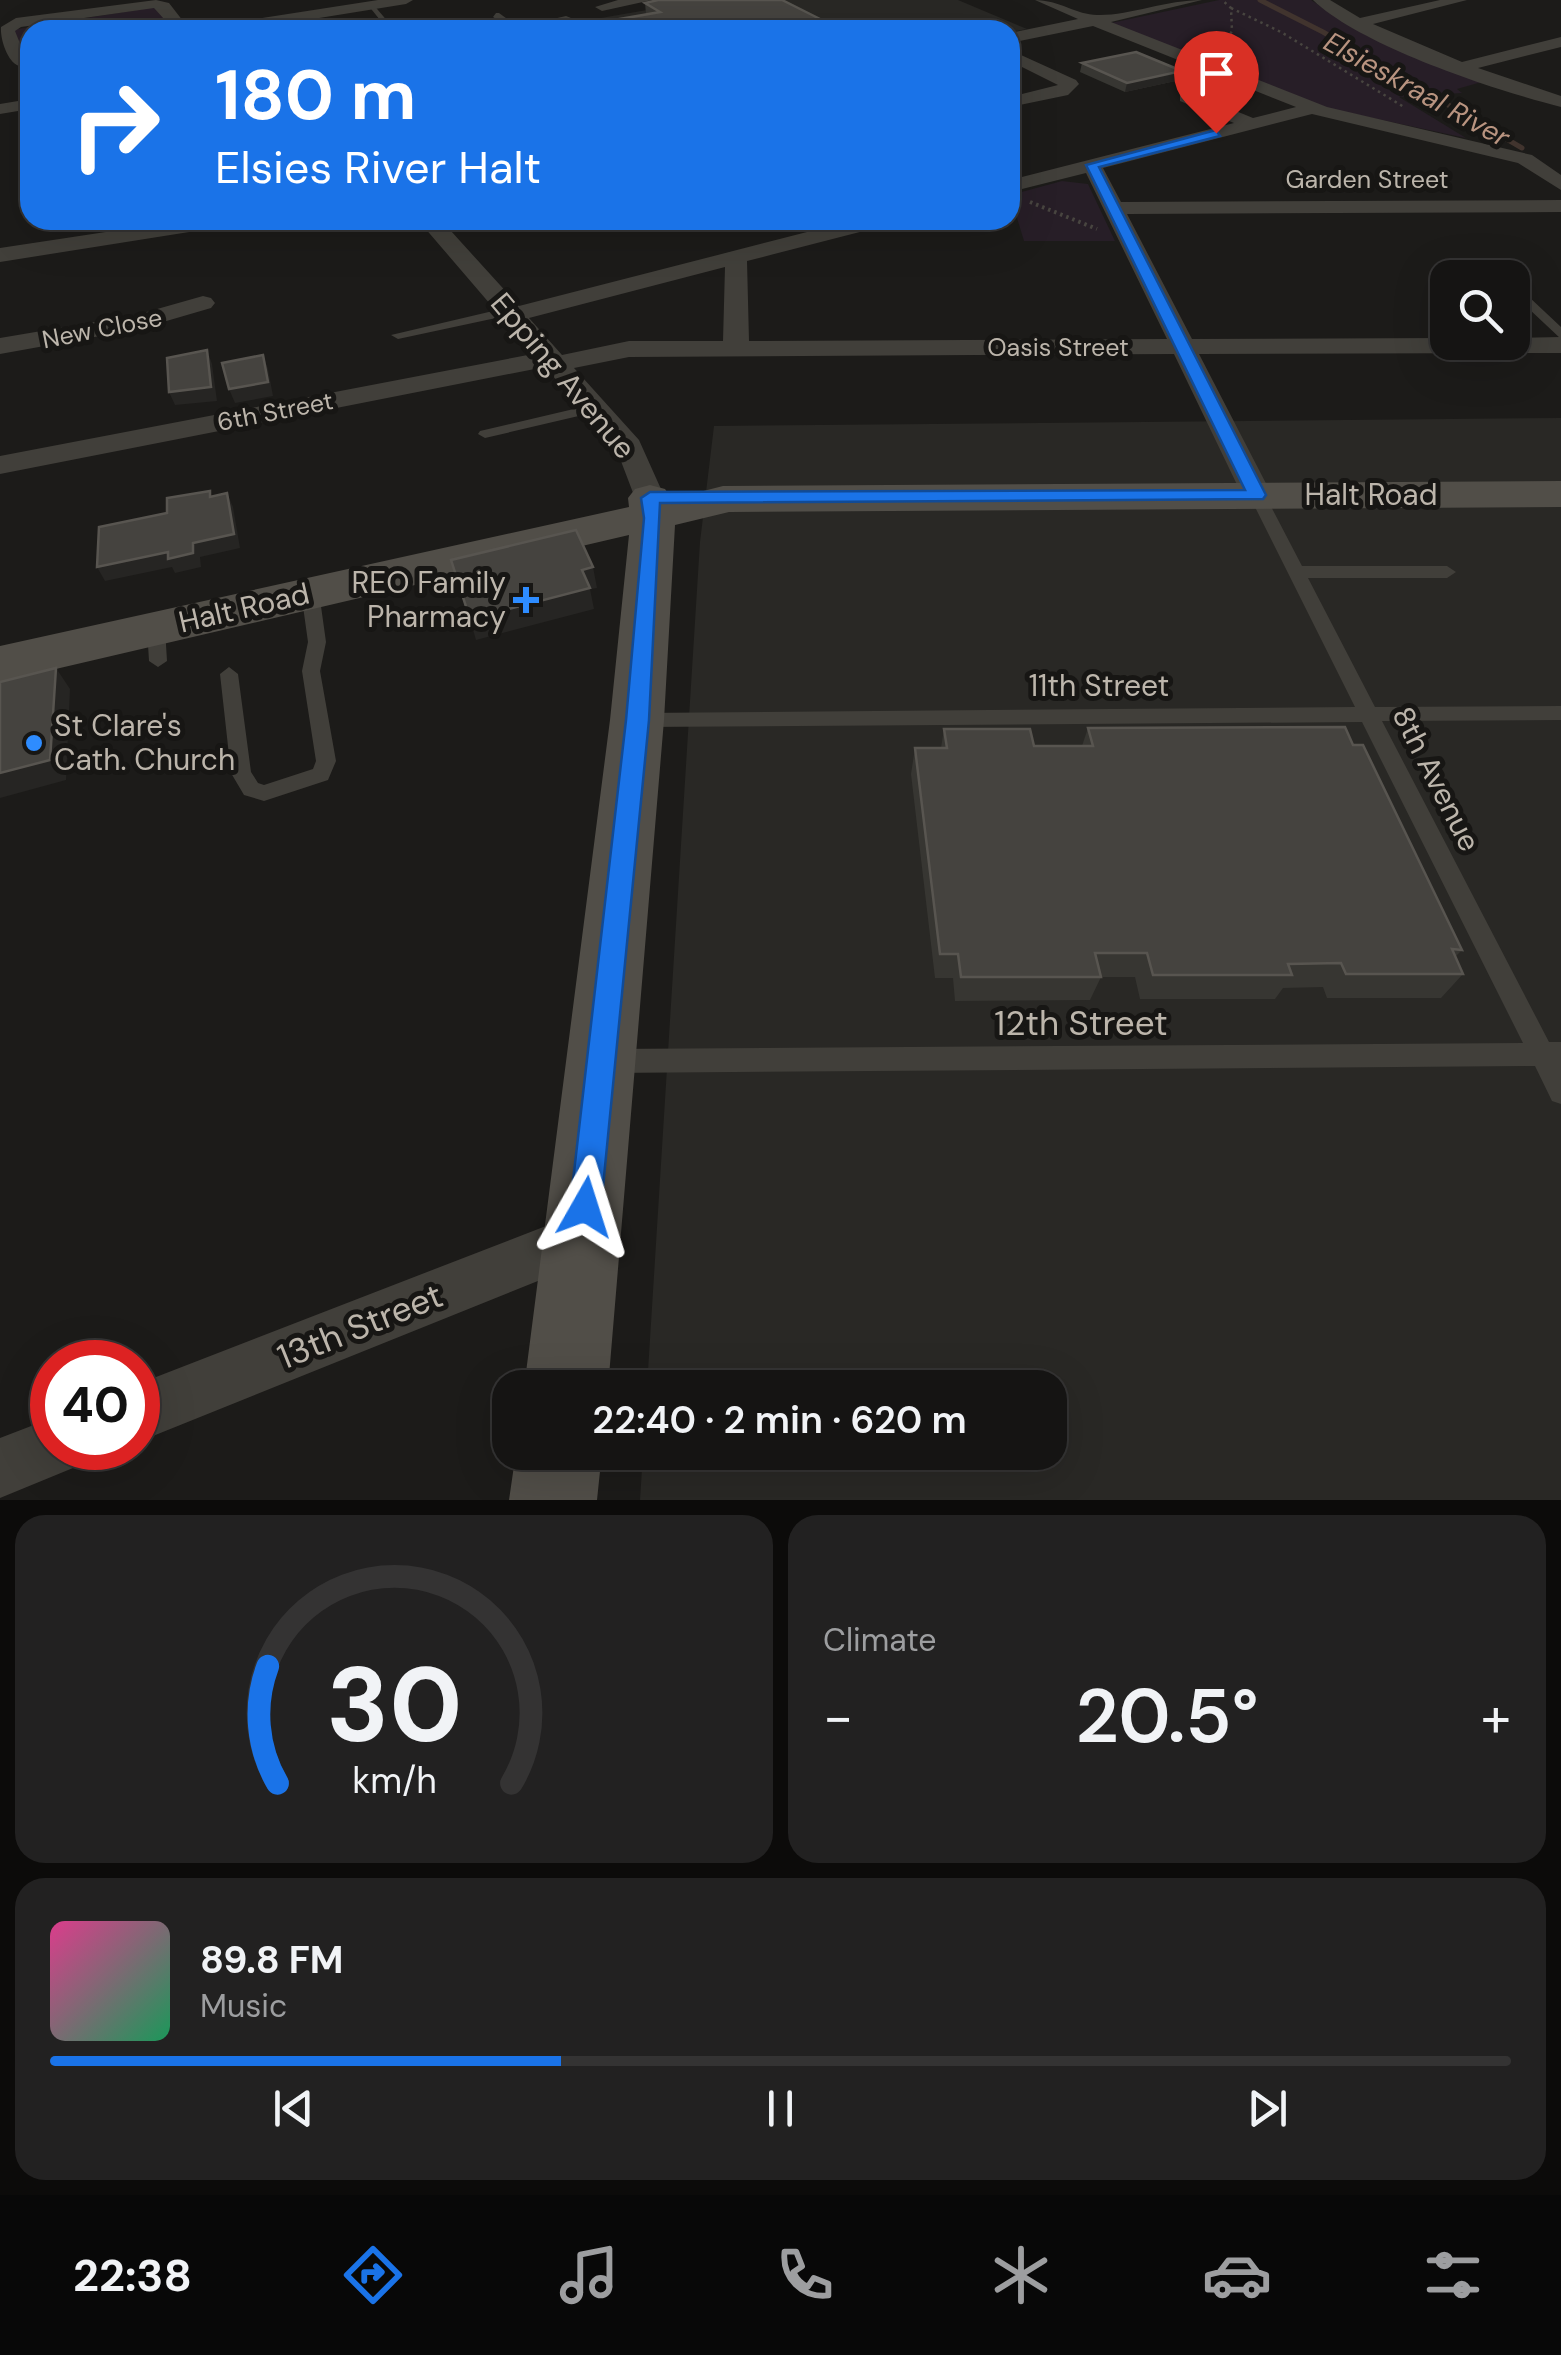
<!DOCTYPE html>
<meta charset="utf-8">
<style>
body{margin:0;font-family:"DM Sans",sans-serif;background:#222121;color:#f1f3f6;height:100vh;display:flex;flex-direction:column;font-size:38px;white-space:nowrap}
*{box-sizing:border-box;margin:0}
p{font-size:32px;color:#9d9ea0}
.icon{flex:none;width:55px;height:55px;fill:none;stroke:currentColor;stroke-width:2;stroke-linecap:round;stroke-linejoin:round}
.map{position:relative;height:1500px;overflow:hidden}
.details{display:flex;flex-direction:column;gap:15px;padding:15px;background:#0c0b0a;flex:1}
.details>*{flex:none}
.hud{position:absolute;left:20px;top:20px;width:1000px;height:210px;border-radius:30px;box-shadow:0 10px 40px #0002,0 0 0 2px #343333;background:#1a73e8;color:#fff;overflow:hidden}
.tools{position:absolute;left:1430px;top:260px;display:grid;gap:20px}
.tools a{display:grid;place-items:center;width:100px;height:100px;border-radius:20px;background:#151413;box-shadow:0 10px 40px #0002,0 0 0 2px #343333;font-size:50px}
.speed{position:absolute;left:30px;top:1340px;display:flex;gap:20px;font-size:50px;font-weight:700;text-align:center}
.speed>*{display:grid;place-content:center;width:130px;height:130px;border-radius:50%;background:#151413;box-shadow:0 10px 40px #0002,0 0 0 2px #343333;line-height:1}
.speed .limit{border:15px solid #d22;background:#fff;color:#111}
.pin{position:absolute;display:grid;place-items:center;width:85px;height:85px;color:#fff;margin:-102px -42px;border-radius:50% 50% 50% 0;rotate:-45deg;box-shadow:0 0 10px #0007}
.pin .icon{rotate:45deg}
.me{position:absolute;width:110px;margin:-55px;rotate:6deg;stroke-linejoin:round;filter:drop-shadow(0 0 8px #0008)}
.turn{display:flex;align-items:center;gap:35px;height:210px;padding:0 30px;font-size:45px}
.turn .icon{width:130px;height:130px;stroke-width:2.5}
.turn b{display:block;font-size:70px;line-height:85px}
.big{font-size:75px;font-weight:600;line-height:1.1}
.details .tile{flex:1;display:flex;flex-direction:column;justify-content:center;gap:15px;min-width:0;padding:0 35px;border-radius:30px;background:#222121}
.details .dial{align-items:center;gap:0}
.dial svg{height:260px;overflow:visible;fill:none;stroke:#343333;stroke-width:7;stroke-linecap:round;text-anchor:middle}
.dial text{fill:#f1f3f6;stroke:none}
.song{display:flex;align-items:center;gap:30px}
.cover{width:120px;height:120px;border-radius:15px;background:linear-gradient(135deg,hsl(330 70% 55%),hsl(150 70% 35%))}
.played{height:10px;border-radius:5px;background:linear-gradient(90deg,#1a73e8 35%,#343333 35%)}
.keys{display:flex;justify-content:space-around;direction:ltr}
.heat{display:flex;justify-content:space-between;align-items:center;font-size:55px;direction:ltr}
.details .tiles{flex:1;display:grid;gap:15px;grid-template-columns:1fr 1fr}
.tile:last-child{grid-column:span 2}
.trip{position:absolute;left:492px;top:1370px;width:575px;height:100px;border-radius:30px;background:#151413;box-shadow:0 10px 40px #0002,0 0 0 2px #343333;font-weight:600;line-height:100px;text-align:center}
.dock{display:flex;height:160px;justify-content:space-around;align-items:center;background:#080808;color:#9d9ea0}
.dock .icon{width:70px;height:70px}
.dock .on{color:#1a73e8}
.dock b{font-size:45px;color:#f1f3f6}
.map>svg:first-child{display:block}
.built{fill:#292825}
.green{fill:#271e27}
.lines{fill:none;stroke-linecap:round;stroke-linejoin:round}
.stream{stroke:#41342e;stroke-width:5}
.path-far1{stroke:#484540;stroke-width:2.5;stroke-dasharray:2.5 4;stroke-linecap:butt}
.path{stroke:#484540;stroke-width:4;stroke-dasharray:2.5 4;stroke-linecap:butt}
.lane{fill:#413f3a;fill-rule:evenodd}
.street{fill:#413f3a;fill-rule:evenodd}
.secondary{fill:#514e48;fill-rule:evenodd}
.wall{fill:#373632}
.shaded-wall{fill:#262523}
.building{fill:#45433f;stroke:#585550;stroke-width:2.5}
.route{fill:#1a73e8;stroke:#114b97;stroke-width:2.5}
.poi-dot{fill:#2e8cff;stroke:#171614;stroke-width:4}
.labels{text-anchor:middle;stroke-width:10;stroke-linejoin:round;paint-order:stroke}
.far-street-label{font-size:25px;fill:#bcb5ab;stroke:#171614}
.far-water-label{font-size:28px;font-style:italic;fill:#b99480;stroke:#171614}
.street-label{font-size:30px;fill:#bcb5ab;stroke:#171614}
.poi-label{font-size:30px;fill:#bcb5ab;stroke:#171614;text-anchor:end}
.near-street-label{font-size:35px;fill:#bcb5ab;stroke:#171614}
</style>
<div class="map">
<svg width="1561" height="1500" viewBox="0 0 1561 1500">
<rect width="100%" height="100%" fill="#1c1b19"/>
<path class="built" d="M 705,0 L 958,0 L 1027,29 L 1010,32 L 582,30 L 572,23 Z
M 1561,418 L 1561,1500 L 640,1500 L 643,1453 L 1050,1452 L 1050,1388 L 647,1387 L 700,542 L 714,426 Z"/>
<path class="green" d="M 1219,0 L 1311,0 L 1338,18 L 1485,81 L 1457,89 L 1462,93 L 1399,97 L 1466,138 L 1326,108 L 1111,23 Z
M 154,7 L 175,30 L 30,30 L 30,55 L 24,55 L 12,30 Z
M 1062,181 L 1088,184 L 1115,241 L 1024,241 L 1010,195 Z"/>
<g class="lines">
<path class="stream" d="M 1260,0 L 1323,32 L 1522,148"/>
<path class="path-far1" d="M 1231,8 L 1281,32 L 1404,107
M 1221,51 L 1232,31 L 1231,8 L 1222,0"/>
<path class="path" d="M 1030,202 L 1097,229"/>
<path class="lane" d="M 372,3 L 389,23 L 331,30 L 380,20 L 368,5 Z
M 496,13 L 499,13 L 521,29 L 513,30 L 493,17 Z
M 445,21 L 451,21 L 461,30 L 452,30 Z
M 1487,260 L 1495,260 L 1511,278 L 1498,278 L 1485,263 Z
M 1512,281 L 1561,327 L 1561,339 L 1512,293 Z
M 510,307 L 516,311 L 515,314 L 398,339 L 391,335 Z
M 595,404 L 600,405 L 600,411 L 485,438 L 478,434 L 480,431 Z
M 1257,490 L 1265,495 L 1302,566 L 1447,566 L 1456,572 L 1447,578 L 1308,578 L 1375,707 L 1561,706 L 1561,720 L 1382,721 L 1549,1042 L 1561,1042 L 1561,1104 L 1552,1101 L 1535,1066 L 608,1073 L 599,1069 L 595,1061 L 599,1053 L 608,1049 L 1523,1043 L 1362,722 L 639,727 L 629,720 L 639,713 L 1355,707 L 1249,495 Z
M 310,586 L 319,592 L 326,642 L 320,671 L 336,761 L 328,780 L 264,801 L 244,795 L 231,773 L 220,674 L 229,667 L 238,674 L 251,772 L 258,783 L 264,785 L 313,769 L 316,761 L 302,671 L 308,642 L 301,592 Z
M 156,622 L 165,628 L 167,661 L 158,667 L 149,661 L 147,628 Z"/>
<path class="street" d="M 156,0 L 169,3 L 190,30 L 174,30 L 154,8 L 21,27 L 15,31 L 27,61 L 19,66 C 7,62 0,38 1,27 L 16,18 Z
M 378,0 L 413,0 L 406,4 L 245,30 L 208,30 L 216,25 Z
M 618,0 L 652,0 L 602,11 L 595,7 Z
M 1035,0 C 1059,0 1077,15 1097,15 C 1128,16 1166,0 1202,0 L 1111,22 L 1327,107 L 1532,155 L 1561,175 L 1561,190 L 1518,163 L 1312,114 L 1103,168 L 1121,202 L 1561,200 L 1561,212 L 1127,214 L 1192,339 L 1448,338 L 1448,342 L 1512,342 L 1512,338 L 1561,337 L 1561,353 L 1199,354 L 1272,495 L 1268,501 L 1246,501 L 1242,495 L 1174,354 L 629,357 L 574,368 L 639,440 L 665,498 L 661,504 L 639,504 L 635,498 L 616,448 L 545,367 L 0,474 L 0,456 L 533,354 L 418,220 L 441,220 L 519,306 L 854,220 L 890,220 L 887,225 L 747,261 L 749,341 L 1167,339 L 1086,173 L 1010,192 L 1010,180 L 1234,123 L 1180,101 L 1180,93 L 1192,93 L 1253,118 L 1296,107 L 1093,26 L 1010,43 L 1010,33 L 1078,19 ZM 725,267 L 723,341 L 629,341 L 562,355 L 529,318 Z
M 1313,0 L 1330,0 L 1360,18 L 1440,0 L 1467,0 L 1373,24 L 1462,62 L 1561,37 L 1561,47 L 1478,68 L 1561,96 L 1561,107 C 1494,90 1361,46 1313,0 Z
M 566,16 L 571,18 L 571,24 L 540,30 L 505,30 Z
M 1010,50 L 1076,80 L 1079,84 L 1068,95 L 1010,107 L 1010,97 L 1058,85 L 1010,61 Z
M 30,99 L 30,109 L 0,114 L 0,104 Z
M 185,220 L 238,220 L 227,226 L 0,262 L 0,248 Z
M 203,296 L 211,298 L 215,303 L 211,308 L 139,329 L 0,354 L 0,338 L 136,315 Z
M 582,1212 L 600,1220 L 608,1238 L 600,1256 L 138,1442 L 138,1384 Z
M 52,1418 L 52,1448 L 81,1448 L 73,1468 L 0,1498 L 0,1438 Z"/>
<path class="secondary" d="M 1561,481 L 1561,507 L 729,512 L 675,525 L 664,720 L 608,1388 L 524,1388 L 610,720 L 629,535 L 0,682 L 0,646 L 629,507 L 628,498 L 635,489 L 650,485 L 665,489 L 672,499 L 723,486 Z
M 516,1452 L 602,1452 L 597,1500 L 509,1500 Z"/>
</g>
<path class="wall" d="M 645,3 L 820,19 L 820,25 L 830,30 L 619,30 L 619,27 L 621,26 L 620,19 L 646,14 Z
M 1082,63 L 1180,80 L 1125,92 L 1080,72 Z
M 1088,728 L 1353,745 L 1462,950 L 1455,957 L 1463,974 L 1441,998 L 1327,998 L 1323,987 L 1283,988 L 1275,999 L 1140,999 L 1135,977 L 1101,977 L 1090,1000 L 955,1001 L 953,978 L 935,978 L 911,774 L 915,748 L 941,748 L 944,729 L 1034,746 L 1082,746 Z"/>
<path class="shaded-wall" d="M 1182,71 L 1180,80 L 1125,92 L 1127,83 Z
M 207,350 L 212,364 L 217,401 L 175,405 L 169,392 Z
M 263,355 L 268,369 L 273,396 L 235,403 L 229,389 Z
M 227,493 L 233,507 L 240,548 L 200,557 L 201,567 L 175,573 L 172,567 L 105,581 L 97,567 L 193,543 Z
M 593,567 L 597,588 L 590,589 L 594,609 L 476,640 L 470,619 L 582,570 Z
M 56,668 L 70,689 L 66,780 L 0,798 L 0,773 Z"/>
<path class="building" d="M 658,0 L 782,0 L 820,19 L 812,21 L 830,30 L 624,30 L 619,27 L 630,25 L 620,19 L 660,12 L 645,3 Z
M 1136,52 L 1182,71 L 1127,83 L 1082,63 Z
M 207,350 L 211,387 L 169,392 L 167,358 Z
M 263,355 L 268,382 L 229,389 L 222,363 Z
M 210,491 L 210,497 L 227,493 L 234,534 L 193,543 L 193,553 L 168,559 L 168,552 L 97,567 L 99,527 L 167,513 L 167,498 Z
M 576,530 L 593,567 L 582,570 L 590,588 L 470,619 L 451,560 Z
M 56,668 L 50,760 L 0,773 L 0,682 Z
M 1345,727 L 1353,745 L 1363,745 L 1462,950 L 1452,949 L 1463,974 L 1346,974 L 1341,963 L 1288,964 L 1292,975 L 1153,975 L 1147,953 L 1095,953 L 1101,977 L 961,977 L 958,954 L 940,954 L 915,748 L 947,748 L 944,729 L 1030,729 L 1034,746 L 1093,746 L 1088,728 Z"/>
<path class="route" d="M 1216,130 L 1220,136 L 1099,167 L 1266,495 L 1263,499 L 660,503 L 649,720 L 601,1207 L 596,1218 L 585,1223 L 574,1218 L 570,1207 L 626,720 L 644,518 L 641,498 L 650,492 L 1245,490 L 1086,165 Z"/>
<g class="poi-dot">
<path d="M521 585h10v10h10v10h-10v10h-10v-10h-10v-10h10z"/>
<circle cx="34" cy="743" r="10"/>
</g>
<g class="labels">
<g class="far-street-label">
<text x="1367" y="188">Garden Street</text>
<text transform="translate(102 328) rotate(-11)" y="9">New Close</text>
<text x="1058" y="356">Oasis Street</text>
<text transform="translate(275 411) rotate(-11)" y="9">6th Street</text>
</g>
<g class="far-water-label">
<text transform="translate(1417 89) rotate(29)" y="10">Elsieskraal River</text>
</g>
<g class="street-label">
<text transform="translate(563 376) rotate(50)" y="10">Epping Avenue</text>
<text x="1371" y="505">Halt Road</text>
<text transform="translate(244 608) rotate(-13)" y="10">Halt Road</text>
<text x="1099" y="696">11th Street</text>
<text transform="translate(1436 779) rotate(63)" y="10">8th Avenue</text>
</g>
<g class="poi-label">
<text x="506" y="593">REO Family<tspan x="506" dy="34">Pharmacy</tspan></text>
<text x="54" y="736" text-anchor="start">St Clare's<tspan x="54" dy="34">Cath. Church</tspan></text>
</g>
<g class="near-street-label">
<text x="1081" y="1035">12th Street</text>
<text transform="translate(360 1326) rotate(-22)" y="12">13th Street</text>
</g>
</g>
</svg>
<div class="tools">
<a><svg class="icon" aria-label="search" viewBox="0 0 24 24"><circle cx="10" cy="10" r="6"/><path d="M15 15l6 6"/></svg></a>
</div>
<div class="speed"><div class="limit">40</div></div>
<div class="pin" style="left:1216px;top:133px;background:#d93025"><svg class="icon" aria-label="arrive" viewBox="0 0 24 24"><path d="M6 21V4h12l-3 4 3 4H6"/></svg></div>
<svg class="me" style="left:585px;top:1207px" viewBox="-20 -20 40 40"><path d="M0-17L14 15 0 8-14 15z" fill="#1a73e8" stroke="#fff" stroke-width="4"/></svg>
<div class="trip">22:40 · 2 min · 620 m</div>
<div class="hud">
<div class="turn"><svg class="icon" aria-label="right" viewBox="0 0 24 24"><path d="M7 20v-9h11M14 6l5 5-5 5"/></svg><div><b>180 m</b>Elsies River Halt</div></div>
</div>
</div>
<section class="details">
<div class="tiles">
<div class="tile dial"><svg viewBox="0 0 100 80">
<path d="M14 69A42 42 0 1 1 86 69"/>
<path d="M14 69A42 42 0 0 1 11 33" stroke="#1a73e8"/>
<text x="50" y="56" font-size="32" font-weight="700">30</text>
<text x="50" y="72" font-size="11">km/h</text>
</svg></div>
<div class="tile"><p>Climate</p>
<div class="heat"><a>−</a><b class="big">20.5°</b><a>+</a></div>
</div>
<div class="tile">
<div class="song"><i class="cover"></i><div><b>89.8 FM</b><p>Music</p></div></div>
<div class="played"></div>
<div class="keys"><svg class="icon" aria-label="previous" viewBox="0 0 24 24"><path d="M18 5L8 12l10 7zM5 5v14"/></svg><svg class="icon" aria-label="pause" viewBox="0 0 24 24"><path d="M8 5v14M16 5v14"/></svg><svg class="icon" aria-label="next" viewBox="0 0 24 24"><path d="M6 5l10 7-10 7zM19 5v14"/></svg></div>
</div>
</div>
</section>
<nav class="dock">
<b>22:38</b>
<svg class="icon on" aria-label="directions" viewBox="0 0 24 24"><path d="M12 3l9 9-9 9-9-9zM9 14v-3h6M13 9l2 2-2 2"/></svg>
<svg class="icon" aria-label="music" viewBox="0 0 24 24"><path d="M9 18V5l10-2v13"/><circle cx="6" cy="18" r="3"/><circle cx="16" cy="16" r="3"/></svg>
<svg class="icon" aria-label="phone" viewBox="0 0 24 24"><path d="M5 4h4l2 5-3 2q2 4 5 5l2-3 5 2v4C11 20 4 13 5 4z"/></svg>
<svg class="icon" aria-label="climate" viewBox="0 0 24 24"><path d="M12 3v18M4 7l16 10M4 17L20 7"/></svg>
<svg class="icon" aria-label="car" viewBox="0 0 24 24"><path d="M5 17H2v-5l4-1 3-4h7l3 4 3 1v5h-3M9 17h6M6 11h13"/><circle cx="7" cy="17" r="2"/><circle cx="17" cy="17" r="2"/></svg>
<svg class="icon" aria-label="filters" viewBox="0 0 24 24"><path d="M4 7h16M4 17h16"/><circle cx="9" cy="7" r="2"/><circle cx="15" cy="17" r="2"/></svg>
</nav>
